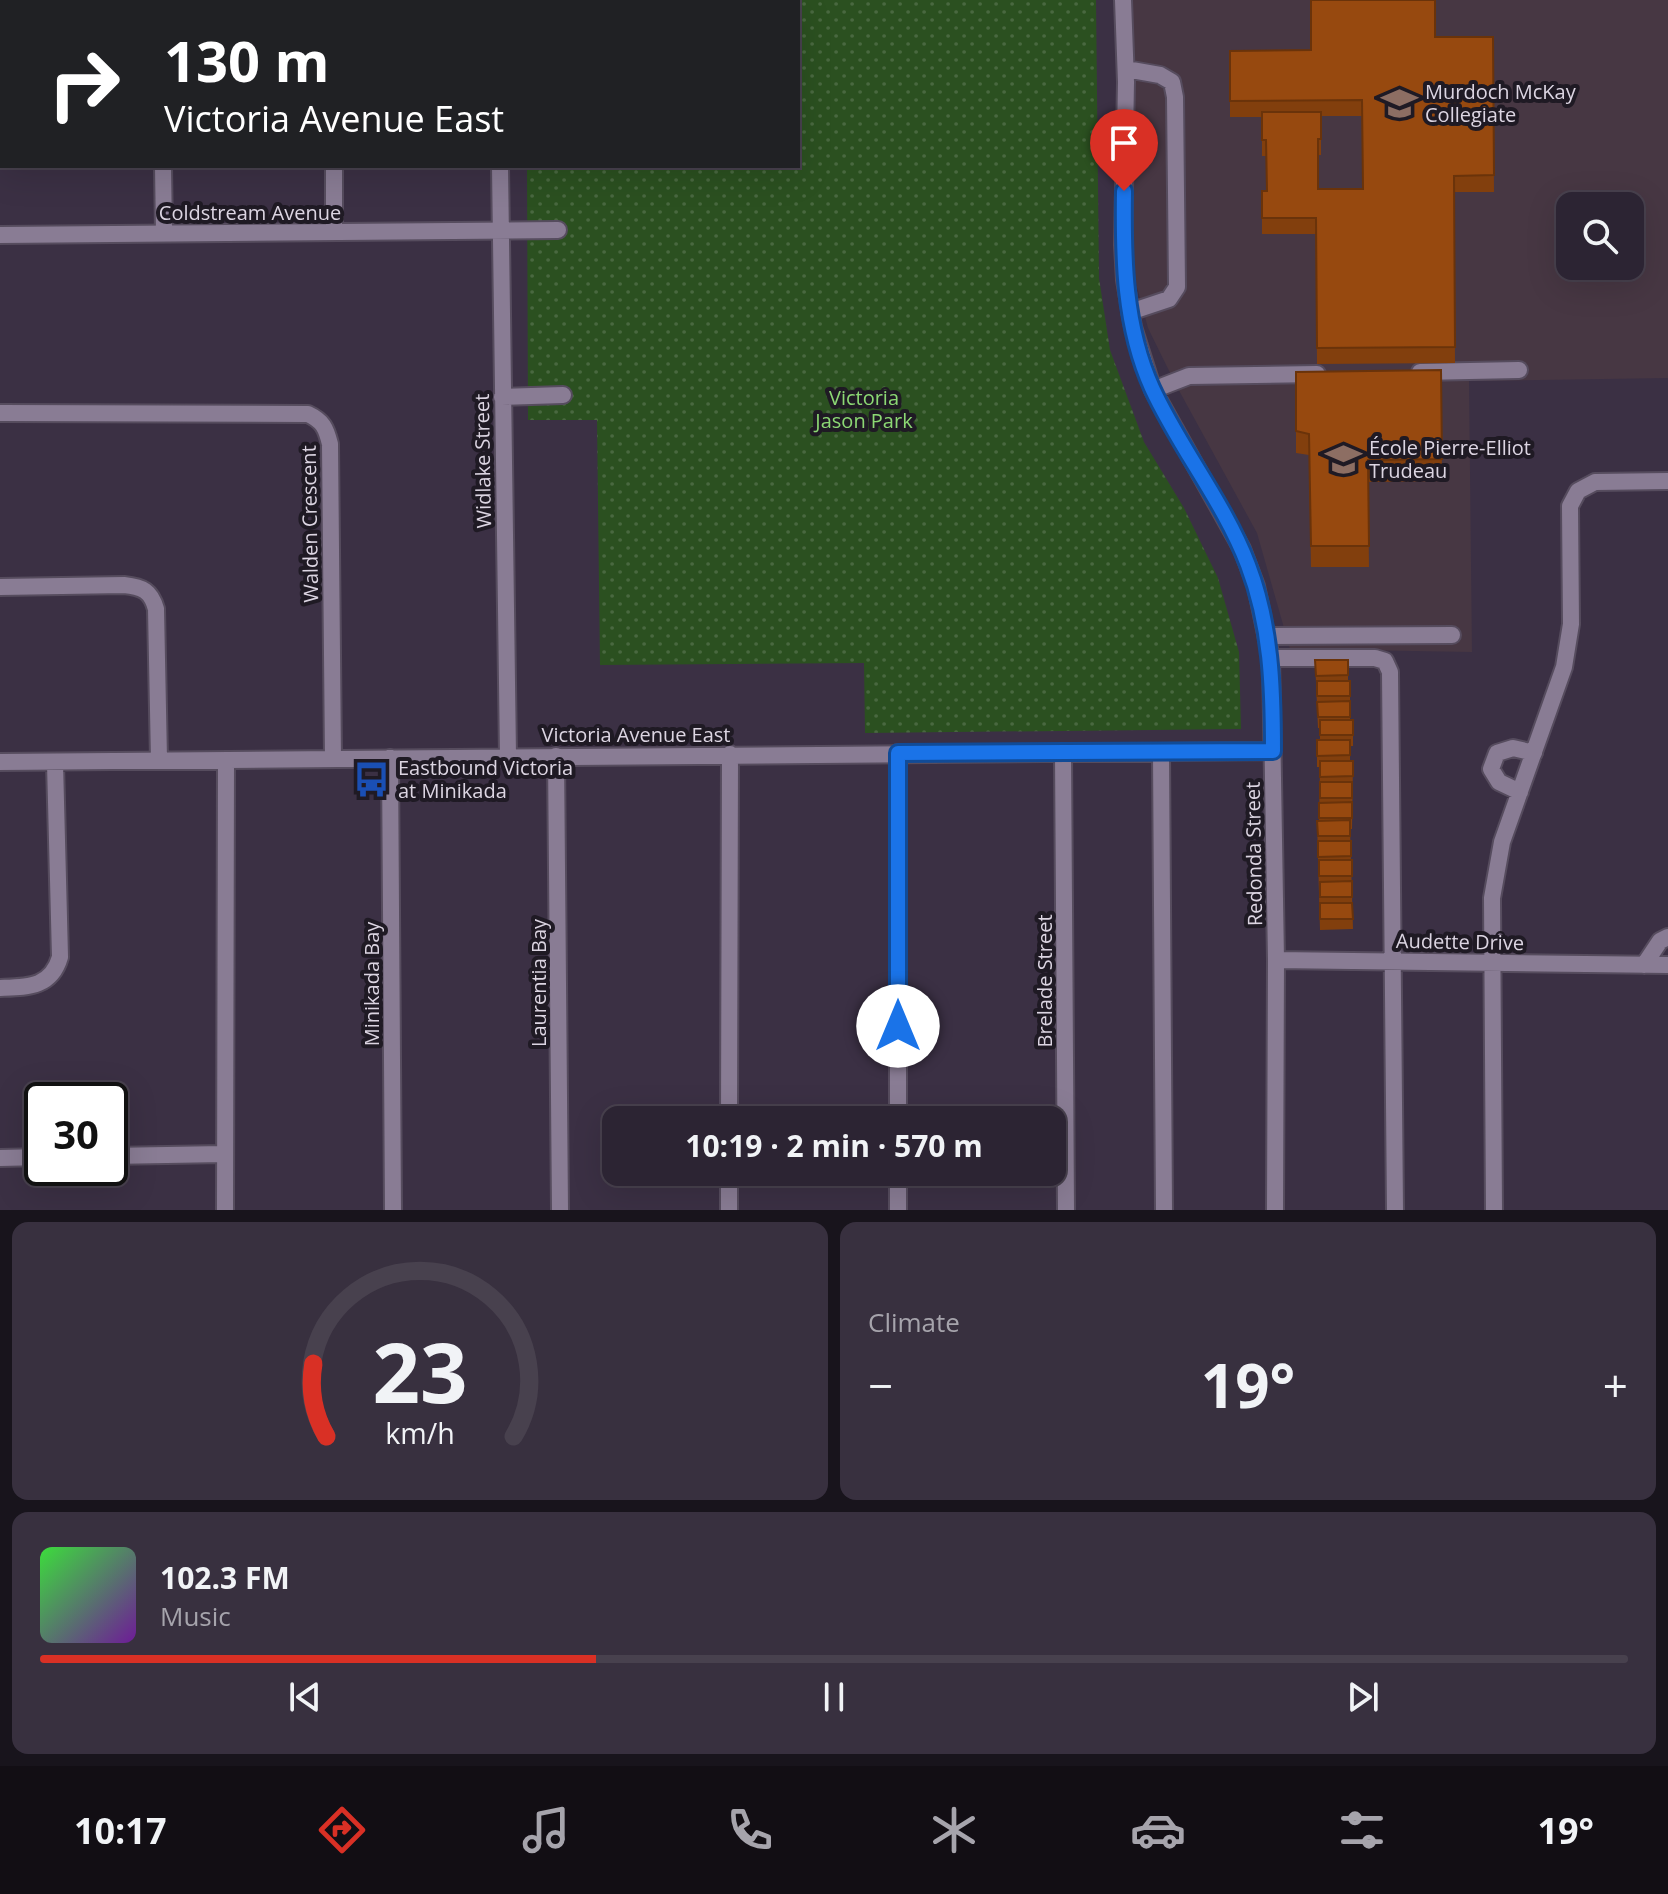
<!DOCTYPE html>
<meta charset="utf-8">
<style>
body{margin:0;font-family:"Open Sans",sans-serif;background:#38303f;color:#f1f3f6;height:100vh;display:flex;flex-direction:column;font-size:30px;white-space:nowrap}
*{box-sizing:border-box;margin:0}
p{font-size:26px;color:#a6a4ac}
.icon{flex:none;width:44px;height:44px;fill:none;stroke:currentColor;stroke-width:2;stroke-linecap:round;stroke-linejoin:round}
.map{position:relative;height:1210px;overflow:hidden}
.side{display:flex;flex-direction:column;gap:12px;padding:12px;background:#18141c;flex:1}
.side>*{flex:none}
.hud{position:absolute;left:0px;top:0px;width:800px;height:168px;box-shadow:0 8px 32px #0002,0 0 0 2px #48414e;background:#202124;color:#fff;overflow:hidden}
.controls{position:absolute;left:1556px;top:192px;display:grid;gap:16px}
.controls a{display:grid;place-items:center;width:88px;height:88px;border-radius:16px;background:#2c2433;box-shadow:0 8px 32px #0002,0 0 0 2px #48414e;font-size:40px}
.speed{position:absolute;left:24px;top:1082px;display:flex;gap:16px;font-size:40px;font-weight:700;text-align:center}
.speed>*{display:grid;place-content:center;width:104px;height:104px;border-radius:50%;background:#2c2433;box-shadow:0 8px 32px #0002,0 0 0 2px #48414e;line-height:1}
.speed .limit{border:4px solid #111;border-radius:12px;background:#fff;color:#111}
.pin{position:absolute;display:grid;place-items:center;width:68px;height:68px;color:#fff;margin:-82px -34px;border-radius:50% 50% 50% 0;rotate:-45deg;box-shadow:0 0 8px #0007}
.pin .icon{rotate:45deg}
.me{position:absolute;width:88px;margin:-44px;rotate:0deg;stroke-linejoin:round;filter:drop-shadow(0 0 6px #0008)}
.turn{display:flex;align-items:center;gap:28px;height:168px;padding:0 32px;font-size:36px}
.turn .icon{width:104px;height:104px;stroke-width:2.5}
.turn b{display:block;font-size:56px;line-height:68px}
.big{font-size:60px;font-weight:700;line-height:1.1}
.side .widget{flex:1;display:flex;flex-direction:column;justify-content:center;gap:12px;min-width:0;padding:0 28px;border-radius:16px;background:#38303f}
.side .dial{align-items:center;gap:0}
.dial svg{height:208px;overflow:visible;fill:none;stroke:#48414e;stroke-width:7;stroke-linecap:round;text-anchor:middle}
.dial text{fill:#f1f3f6;stroke:none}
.song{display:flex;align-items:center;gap:24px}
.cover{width:96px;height:96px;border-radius:12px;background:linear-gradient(135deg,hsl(120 70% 55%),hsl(280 70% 35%))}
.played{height:8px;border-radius:4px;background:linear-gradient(90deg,#d93025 35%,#48414e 35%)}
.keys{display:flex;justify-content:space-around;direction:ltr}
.heat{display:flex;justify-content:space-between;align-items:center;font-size:44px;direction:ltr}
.side .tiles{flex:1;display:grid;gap:12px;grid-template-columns:1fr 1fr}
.widget:last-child{grid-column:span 2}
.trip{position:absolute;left:602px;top:1106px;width:464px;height:80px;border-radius:16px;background:#2c2433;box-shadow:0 8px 32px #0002,0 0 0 2px #48414e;font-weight:700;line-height:80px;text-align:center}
.dock{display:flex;height:128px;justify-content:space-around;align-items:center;background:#120e14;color:#a6a4ac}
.dock .icon{width:56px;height:56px}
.dock .on{color:#d93025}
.dock b{font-size:36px;color:#f1f3f6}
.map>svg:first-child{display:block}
.education{fill:#473743;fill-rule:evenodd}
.park{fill:url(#park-dots)}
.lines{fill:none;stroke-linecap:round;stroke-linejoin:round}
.minor-casing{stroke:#564c5e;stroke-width:20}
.minor{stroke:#897c94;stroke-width:16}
.wall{fill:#823f0d;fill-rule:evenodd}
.building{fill:#97490f;stroke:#6a330a;stroke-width:2}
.route-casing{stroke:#114b97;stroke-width:20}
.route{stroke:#1a73e8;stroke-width:14}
.labels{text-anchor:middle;stroke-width:8;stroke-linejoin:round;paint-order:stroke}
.poi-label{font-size:20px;fill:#dcd5e2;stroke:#1f1a24;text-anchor:start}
.street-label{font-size:20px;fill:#dcd5e2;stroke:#1f1a24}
.park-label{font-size:20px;fill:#8cd874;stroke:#1f1a24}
</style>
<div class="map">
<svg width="1668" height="1210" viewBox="0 0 1668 1210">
<defs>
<pattern id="park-dots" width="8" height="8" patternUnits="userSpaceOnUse" patternTransform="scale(2)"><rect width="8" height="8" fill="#2b5020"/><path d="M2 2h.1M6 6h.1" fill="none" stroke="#496840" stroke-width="1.8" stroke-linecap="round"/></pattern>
</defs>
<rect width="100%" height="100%" fill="#3b3044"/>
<path class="education" d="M 1129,0 L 1668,0 L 1668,378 L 1469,381 L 1472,652 L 1290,649 L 1257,533 L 1176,385 L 1148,328 L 1134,276 ZM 1570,206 L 1630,206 L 1630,266 L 1570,266 Z"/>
<path class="park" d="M 660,0 L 1096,0 L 1099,278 L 1110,350 L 1144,442 L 1184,508 L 1218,578 L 1239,652 L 1241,729 L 865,733 L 864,663 L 600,665 L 597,420 L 528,420 L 527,166 L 798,166 L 798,2 Z"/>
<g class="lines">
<defs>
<path id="minor" d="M 162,0 L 162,2
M 333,0 L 333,2
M 499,0 L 499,2
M 595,0 L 595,2
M 1123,0 L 1126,82 L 1123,245 L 1125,280 L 1133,327 L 1153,390 L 1242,549 L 1256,586 L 1271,658 L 1276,960 L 1275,1210
M 1126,69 L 1160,75 L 1172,82 L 1175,97 L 1177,287 L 1169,299 L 1130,312
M 163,166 L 164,233
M 334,166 L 334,232
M 500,166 L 508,756
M 0,235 L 558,230
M 1420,372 L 1519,370
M 1153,390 L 1189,376 L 1317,374
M 502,397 L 563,395
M 0,413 L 308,414 C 323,421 326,428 330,444 L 333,759
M 0,587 L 124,585 C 143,587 151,591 156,609 L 159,760
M 1268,636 L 1452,635
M 1271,658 L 1375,658 L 1385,661 L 1390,672 L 1395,1210
M 1063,752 L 1066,1210
M 1161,752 L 1164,1210
M 898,753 L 898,1120
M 556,756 L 560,1210
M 390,758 L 393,1210
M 0,762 L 1273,751
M 1520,792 L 1499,782 L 1491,769 L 1497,753 L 1513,748 L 1534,753
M 1276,960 L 1668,965
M 1644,965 L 1660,941 L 1668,937
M 0,988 C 27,987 51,988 60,957 L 55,763
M 729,1120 L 730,754
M 110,1156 L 223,1154
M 0,1158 L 42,1157
M 898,1172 L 898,1210
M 225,1210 L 226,761
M 729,1210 L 729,1172
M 1494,1210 L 1492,898 L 1502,842 L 1564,667 L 1571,624 L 1570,506 L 1578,491 L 1595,482 L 1668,481"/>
</defs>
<use href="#minor" class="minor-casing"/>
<use href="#minor" class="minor"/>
</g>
<path class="wall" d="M 610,0 L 650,0 L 650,1 L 610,2 Z
M 1435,37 L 1493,37 L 1494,192 L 1454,192 L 1455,363 L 1317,364 L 1316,234 L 1262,234 L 1262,191 L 1267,191 L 1266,156 L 1262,156 L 1262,117 L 1230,117 L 1230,51 L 1311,50 ZM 1321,116 L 1362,116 L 1363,189 L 1318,189 L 1318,155 L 1321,155 Z
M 1441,370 L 1442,481 L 1368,482 L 1369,567 L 1311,567 L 1309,455 L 1296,453 L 1296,372 Z
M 1315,660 L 1348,660 L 1348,681 L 1350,681 L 1350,720 L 1353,720 L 1353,746 L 1350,746 L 1350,761 L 1353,761 L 1352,829 L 1350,829 L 1353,929 L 1320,930 L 1317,821 L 1319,821 L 1320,767 L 1317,767 L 1317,740 L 1320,740 L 1320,728 L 1318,728 Z"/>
<path class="building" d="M 1311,0 L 1435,0 L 1435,37 L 1493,37 L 1494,175 L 1454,176 L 1455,347 L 1317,348 L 1316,218 L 1262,218 L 1262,191 L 1267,191 L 1266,140 L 1262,140 L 1262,112 L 1321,112 L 1321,139 L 1318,139 L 1318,189 L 1363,189 L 1362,100 L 1230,101 L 1230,51 L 1311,50 Z
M 1441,370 L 1442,459 L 1368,460 L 1369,546 L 1311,546 L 1309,434 L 1296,431 L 1296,372 Z
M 1315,660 L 1348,660 L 1348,675 L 1316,676 Z
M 1317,681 L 1350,681 L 1350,696 L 1317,696 Z
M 1350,701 L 1350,717 L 1318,717 L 1317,702 Z
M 1320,720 L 1353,720 L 1353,735 L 1320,735 Z
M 1317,740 L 1350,740 L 1350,755 L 1317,756 Z
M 1320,761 L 1353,761 L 1353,776 L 1320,777 Z
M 1320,782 L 1352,782 L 1352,798 L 1320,798 Z
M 1352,802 L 1352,818 L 1319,818 L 1319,803 Z
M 1350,820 L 1350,836 L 1318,836 L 1317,821 Z
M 1318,841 L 1351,841 L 1351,856 L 1318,857 Z
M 1319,860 L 1352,860 L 1352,876 L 1319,876 Z
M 1352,881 L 1352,897 L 1320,897 L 1320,882 Z
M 1320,903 L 1352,903 L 1353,919 L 1320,919 Z"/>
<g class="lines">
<defs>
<path id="route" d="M 898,1026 L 898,753 L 1273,751 C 1273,687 1271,625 1248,565 C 1224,502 1180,449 1152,388 C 1124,326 1123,258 1124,191"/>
</defs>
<use href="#route" class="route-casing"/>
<use href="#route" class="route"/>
</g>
<defs>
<symbol id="school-bare" viewBox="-9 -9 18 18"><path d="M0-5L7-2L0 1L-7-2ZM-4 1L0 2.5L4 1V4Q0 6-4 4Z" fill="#8d6e63" stroke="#1f1a24" stroke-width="2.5" paint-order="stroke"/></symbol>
<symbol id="bus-bare" viewBox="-9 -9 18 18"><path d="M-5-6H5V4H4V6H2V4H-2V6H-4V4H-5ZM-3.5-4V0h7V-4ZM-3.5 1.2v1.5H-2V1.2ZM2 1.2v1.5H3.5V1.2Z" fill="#1a4fb4" stroke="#1f1a24" stroke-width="2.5" paint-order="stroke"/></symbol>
</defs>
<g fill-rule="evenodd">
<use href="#school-bare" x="1374" y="78" width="51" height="51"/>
<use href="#school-bare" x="1318" y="434" width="51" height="51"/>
<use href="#bus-bare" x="346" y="754" width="51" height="51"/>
</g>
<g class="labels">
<g class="poi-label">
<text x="1425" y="99">Murdoch McKay<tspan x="1425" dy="23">Collegiate</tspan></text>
<text x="1369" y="455">École Pierre-Elliot<tspan x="1369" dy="23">Trudeau</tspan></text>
<text x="398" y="775">Eastbound Victoria<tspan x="398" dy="23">at Minikada</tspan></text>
</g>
<g class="street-label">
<text x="250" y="220">Coldstream Avenue</text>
<text transform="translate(483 461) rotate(-91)" y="7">Widlake Street</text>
<text transform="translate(310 524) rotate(-91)" y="7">Walden Crescent</text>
<text x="636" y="742">Victoria Avenue East</text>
<text transform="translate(1254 854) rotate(-91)" y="7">Redonda Street</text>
<text transform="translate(1460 942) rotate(1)" y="7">Audette Drive</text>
<text transform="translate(1045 981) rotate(-90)" y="7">Brelade Street</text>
<text transform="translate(539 983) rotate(-90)" y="7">Laurentia Bay</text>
<text transform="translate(372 984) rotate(-90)" y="7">Minikada Bay</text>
</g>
<g class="park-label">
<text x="864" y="405">Victoria<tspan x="864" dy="23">Jason Park</tspan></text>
</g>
</g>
</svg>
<div class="controls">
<a><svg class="icon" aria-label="search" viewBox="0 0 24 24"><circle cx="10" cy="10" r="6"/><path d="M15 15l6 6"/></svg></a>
</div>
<div class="speed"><div class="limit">30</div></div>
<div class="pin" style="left:1124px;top:191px;background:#d93025"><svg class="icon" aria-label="arrive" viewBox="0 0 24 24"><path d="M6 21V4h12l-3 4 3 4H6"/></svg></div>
<svg class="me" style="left:898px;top:1026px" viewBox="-20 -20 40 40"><circle r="19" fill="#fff"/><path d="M0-13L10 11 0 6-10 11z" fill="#1a73e8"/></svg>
<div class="trip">10:19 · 2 min · 570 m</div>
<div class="hud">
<div class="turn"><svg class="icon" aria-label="right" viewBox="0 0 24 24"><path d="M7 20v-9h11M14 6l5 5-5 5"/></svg><div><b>130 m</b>Victoria Avenue East</div></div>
</div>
</div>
<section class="side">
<div class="tiles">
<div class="widget dial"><svg viewBox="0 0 100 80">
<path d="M14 69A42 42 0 1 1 86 69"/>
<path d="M14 69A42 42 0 0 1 9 41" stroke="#d93025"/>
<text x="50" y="56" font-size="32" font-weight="700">23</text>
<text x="50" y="72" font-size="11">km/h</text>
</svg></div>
<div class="widget"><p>Climate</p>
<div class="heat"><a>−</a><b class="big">19°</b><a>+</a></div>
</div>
<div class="widget">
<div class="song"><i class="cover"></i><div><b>102.3 FM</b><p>Music</p></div></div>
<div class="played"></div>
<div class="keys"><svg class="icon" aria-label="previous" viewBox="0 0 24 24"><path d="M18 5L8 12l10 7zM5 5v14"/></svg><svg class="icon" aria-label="pause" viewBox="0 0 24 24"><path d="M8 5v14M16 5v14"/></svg><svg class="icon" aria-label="next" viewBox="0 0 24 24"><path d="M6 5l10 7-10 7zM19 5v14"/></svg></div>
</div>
</div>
</section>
<nav class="dock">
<b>10:17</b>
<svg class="icon on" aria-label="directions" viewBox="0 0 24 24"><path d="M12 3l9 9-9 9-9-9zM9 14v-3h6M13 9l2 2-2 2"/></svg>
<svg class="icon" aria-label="music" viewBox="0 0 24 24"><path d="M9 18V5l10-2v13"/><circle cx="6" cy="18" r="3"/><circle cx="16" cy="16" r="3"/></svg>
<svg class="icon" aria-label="phone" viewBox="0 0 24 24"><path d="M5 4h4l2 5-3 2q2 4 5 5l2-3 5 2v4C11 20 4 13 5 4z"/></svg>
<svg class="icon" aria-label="climate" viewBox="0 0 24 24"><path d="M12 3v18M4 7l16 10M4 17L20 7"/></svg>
<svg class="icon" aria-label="car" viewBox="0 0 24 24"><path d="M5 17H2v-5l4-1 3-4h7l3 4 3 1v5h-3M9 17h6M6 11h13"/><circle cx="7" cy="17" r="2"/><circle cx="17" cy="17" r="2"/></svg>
<svg class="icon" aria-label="filters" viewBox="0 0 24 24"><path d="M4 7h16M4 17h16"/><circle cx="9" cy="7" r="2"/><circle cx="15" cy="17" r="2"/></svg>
<b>19°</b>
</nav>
